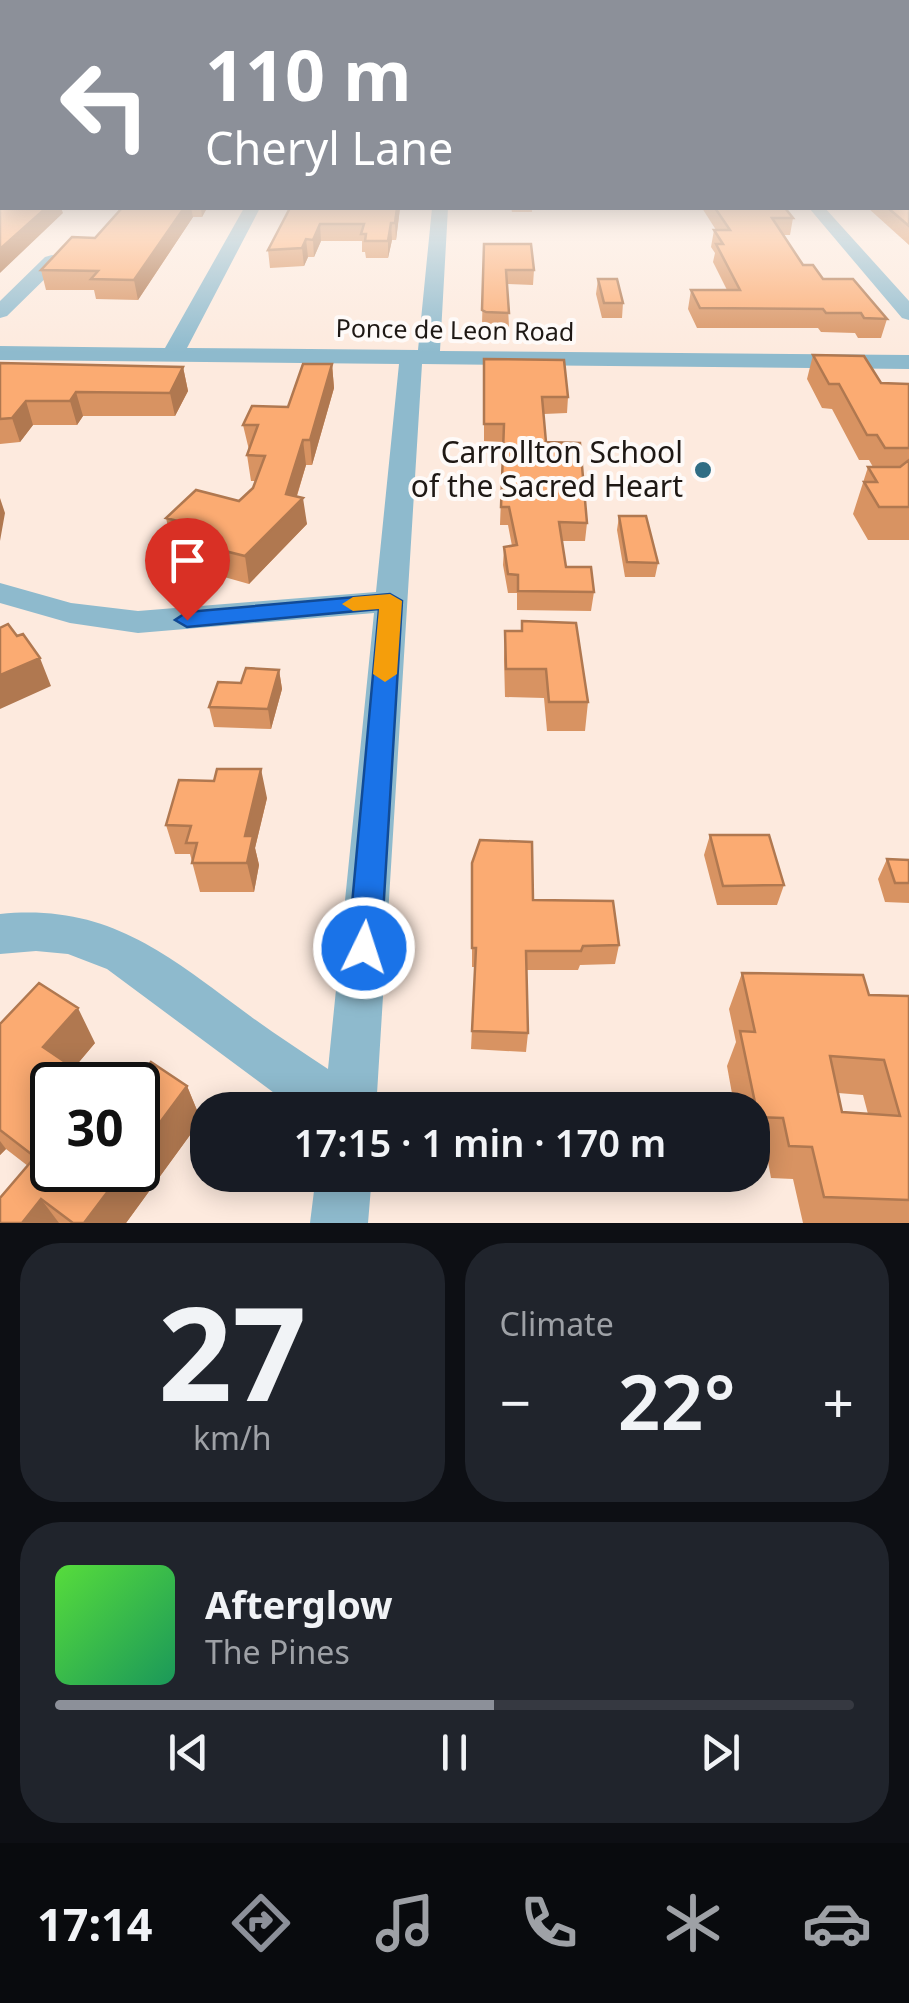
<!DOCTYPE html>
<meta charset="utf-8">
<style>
body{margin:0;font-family:"Noto Sans",sans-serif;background:#20242c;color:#f1f3f6;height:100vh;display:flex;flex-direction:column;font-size:38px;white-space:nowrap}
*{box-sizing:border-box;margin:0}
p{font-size:32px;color:#9ea1a6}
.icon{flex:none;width:55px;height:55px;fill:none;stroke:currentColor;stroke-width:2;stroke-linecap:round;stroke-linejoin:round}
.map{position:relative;height:1223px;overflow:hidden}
.panel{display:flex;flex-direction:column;gap:20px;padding:20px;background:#0d0f14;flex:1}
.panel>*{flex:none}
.hud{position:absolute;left:0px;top:0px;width:910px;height:210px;box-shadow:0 5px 25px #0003;background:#8c9099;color:#fff;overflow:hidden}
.speed{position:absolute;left:30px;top:1062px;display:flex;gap:20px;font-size:50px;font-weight:700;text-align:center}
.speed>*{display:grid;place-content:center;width:130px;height:130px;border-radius:50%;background:#171b24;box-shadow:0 5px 25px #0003;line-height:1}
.speed .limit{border:5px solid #111;border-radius:15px;background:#fff;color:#111}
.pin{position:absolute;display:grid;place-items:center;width:85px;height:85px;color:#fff;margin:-102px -42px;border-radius:50% 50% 50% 0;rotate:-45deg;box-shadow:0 0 10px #0007}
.pin .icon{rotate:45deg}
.me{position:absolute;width:110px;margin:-55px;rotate:4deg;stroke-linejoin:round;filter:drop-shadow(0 0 8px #0008)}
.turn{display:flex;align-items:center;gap:35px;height:210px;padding:0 40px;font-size:45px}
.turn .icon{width:130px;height:130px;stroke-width:2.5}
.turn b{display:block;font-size:70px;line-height:85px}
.big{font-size:75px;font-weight:600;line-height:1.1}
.panel .tile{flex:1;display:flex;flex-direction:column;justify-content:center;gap:15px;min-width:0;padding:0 35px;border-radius:40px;background:#20242c}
.panel .dial{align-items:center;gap:0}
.dial b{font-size:130px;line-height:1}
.song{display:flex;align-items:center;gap:30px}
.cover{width:120px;height:120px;border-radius:15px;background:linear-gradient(135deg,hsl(110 70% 55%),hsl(150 70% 35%))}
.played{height:10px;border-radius:5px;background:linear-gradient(90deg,#8c9099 55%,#363941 55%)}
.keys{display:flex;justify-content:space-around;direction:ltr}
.heat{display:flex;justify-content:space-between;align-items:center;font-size:55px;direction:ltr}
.panel .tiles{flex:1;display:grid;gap:20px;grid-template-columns:1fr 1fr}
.tile:last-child{grid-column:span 2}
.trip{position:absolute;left:190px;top:1092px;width:580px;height:100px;border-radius:40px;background:#171b24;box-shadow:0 5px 25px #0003;font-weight:600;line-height:100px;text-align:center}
.tabs{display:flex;height:160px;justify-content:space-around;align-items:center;background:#090b0e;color:#9ea1a6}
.tabs .icon{width:70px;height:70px}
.tabs .active{color:#8c9099}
.tabs b{font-size:45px;color:#f1f3f6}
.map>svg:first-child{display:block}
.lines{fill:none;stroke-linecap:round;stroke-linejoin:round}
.minor{fill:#8ebacd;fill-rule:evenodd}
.wall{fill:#d89362;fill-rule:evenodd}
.shaded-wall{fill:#b07850}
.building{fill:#fbab72;stroke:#b07850;stroke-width:2.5;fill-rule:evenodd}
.route{fill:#1a73e8;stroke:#114b97;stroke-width:2.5}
.slow{fill:#f59e0b}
.poi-dot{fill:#306d84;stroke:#fefaf8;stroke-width:4}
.labels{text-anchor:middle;stroke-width:8;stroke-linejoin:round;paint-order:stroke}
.far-street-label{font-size:25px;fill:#1e1814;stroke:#fefaf8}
.poi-label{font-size:30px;fill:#1e1814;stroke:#fefaf8;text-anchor:end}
</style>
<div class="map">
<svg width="909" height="1223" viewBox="0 0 909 1223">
<rect width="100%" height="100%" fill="#fdeade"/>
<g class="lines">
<path class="minor" d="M 244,208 L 260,208 L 187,348 L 418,350 L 432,208 L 448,208 L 440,351 L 909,355 L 909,369 L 422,364 L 376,1110 L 297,1110 L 107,969 L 68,954 L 36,951 L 0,954 L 0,914 C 103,904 160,949 238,1007 C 267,1029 298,1049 328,1069 L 374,613 L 138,633 L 70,623 L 0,603 L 0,583 L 71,603 L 138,611 L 376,592 L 399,364 L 0,360 L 0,346 L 165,348 Z
M 809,208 L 825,208 L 909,301 L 909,320 L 902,318 Z
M 52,255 L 59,257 L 59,265 L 7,316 L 0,318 L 0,301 L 45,257 Z
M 316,1175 L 372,1175 L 368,1223 L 310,1223 Z"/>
</g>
<path class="wall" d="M 909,181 L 909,245 L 868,208 L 908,208 Z
M 122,208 L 207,208 L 202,217 L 193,217 L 138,300 L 96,299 L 94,290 L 46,290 L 41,270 L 95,238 Z
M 290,208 L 400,208 L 396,240 L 392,240 L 388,258 L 366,258 L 365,252 L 362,252 L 362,241 L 321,241 L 314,257 L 308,257 L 304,266 L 270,268 L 268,250 Z
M 511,208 L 532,208 L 532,212 L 512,212 Z
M 702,208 L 785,208 L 793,218 L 790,235 L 783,235 L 803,265 L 823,279 L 887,319 L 881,338 L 858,338 L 855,333 L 821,332 L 818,328 L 697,328 L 688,309 L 691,290 L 727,290 L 713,262 L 715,253 L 711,247 L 714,230 L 716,230 Z
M 484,244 L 534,270 L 533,285 L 507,284 L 509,328 L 485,327 L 482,325 Z
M 598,279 L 623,303 L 622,318 L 602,318 L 596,294 Z
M 813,355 L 881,383 L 909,384 L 909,540 L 868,540 L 853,514 L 868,467 L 873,467 L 869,460 L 859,460 L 832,409 L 822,408 L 807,379 Z
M 484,359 L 568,397 L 567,413 L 544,414 L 546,442 L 587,523 L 585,541 L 562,541 L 566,567 L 594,592 L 591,611 L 517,610 L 517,593 L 508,593 L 503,565 L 504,547 L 512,546 L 508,525 L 500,525 L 503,442 L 484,441 Z
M 0,363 L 183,367 L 188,391 L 175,416 L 83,416 L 77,425 L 33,425 L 20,442 L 0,444 Z
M 332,364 L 334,388 L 312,465 L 306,465 L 297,496 L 307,524 L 249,584 L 203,571 L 199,552 L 172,544 L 166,518 L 239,501 L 253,488 L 255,481 L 251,481 L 247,455 L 249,450 L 243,425 L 288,407 Z
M 619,516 L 658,563 L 655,577 L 625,577 L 617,530 Z
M 522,621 L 588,702 L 585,731 L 547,731 L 544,698 L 505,697 L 504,659 L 505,631 L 521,631 Z
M 279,670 L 282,689 L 271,729 L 214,727 L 209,707 L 241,683 Z
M 267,798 L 255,848 L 259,865 L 254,892 L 200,892 L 190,854 L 175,854 L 166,825 Z
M 710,835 L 784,885 L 777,905 L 717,905 L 704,855 Z
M 887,859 L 909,860 L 909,903 L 885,902 L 878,879 Z
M 472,863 L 533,900 L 619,945 L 615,964 L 580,965 L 578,970 L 526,970 L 528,1033 L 526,1052 L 471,1049 L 475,967 L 472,967 Z
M 742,973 L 869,995 L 909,996 L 909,1223 L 803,1223 L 793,1179 L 771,1178 L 766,1151 L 752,1151 L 752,1110 L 735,1110 L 727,1066 L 736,1042 L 729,1009 ZM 838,1093 L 863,1095 L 868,1114 L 842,1112 Z
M 0,1024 L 95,1043 L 74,1068 L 52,1170 L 187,1086 L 201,1120 L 126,1223 L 0,1223 L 28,1166 L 6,1149 L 0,1155 Z"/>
<path class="shaded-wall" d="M 46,208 L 61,208 L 63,213 L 0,273 L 0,249 Z
M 184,208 L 191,208 L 193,217 L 138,300 L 134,280 Z
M 201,208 L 207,208 L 202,217 Z
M 397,208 L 400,208 L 396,240 L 395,223 Z
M 391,223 L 392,240 L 388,258 L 388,241 Z
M 320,224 L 321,241 L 314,257 L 313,240 Z
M 306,239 L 308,257 L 304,266 L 302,248 Z
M 332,364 L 334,388 L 312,465 L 310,440 Z
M 183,367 L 188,391 L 175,416 L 170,393 Z
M 76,392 L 83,416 L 77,425 L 70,401 Z
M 26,401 L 33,425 L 20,442 L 12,418 Z
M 303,440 L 306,465 L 293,508 L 303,498 L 307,524 L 249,584 L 245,556 L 286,494 Z
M 0,498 L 5,513 L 0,541 Z
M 40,658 L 51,686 L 0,709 L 0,675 Z
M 279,670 L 282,689 L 271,729 L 268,709 Z
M 261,769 L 267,798 L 255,848 L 259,865 L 254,892 L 247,863 L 245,836 Z
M 78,1008 L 95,1043 L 63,1081 L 43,1047 Z
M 187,1086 L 201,1120 L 126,1223 L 84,1223 L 124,1170 L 138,1170 L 138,1152 Z
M 0,1141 L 6,1149 L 0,1155 Z
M 41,1199 L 59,1223 L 22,1223 Z"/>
<path class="building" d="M 908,181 L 909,181 L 909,226 L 888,208 L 908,208 Z
M 2,182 L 2,208 L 46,208 L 0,249 L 0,184 Z
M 122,208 L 184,208 L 134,280 L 91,279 L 98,271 L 41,270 L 72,237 L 95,238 Z
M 290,208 L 397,208 L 395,223 L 391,223 L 388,241 L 365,241 L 366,234 L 361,234 L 364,224 L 320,224 L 313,240 L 306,239 L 302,248 L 268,250 Z
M 715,208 L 785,208 L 793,218 L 772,218 L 803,265 L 813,265 L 823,279 L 853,279 L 887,319 L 864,318 L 861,313 L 826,313 L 823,309 L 700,308 L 691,290 L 740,290 L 716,244 L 723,244 L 714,230 L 730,230 Z
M 484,244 L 531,244 L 534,270 L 506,270 L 509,313 L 486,312 L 482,310 Z
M 598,279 L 617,279 L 623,303 L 604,303 Z
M 813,355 L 864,356 L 881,383 L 909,384 L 909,448 L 885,448 L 877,435 L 867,435 L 839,384 L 829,384 Z
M 484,359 L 564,360 L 568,397 L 542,397 L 546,442 L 580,443 L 587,523 L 559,522 L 566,567 L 591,567 L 594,592 L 518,591 L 518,575 L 508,574 L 504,547 L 517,545 L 509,507 L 501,507 L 504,424 L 484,424 Z
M 0,363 L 183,367 L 170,393 L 76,392 L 70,401 L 26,401 L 12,418 L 0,419 Z
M 303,364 L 332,364 L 310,440 L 303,440 L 286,494 L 303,498 L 245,556 L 197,544 L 213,530 L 166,518 L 196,490 L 239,501 L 253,488 L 265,456 L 247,455 L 258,425 L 243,425 L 252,406 L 288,407 Z
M 909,460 L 909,507 L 879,507 L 864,482 L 877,482 L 868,467 L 900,467 Z
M 619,516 L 646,516 L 658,563 L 627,562 Z
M 522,621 L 576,623 L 588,702 L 549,702 L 546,669 L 506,669 L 505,631 L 522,631 Z
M 8,624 L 17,636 L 23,634 L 40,658 L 0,675 L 0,628 Z
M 246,668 L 279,670 L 268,709 L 209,707 L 218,682 L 241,683 Z
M 217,769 L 261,769 L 245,836 L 253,836 L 247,863 L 192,863 L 197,843 L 186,843 L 191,826 L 166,825 L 179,780 L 214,781 Z
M 710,835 L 769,835 L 784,885 L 723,886 Z
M 480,840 L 532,842 L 533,900 L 613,901 L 619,945 L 583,946 L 581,951 L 526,951 L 528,1033 L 472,1031 L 476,948 L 472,948 L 472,863 Z
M 887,859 L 909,860 L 909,883 L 895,883 Z
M 742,973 L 863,975 L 869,995 L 909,996 L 909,1200 L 824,1197 L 812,1147 L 789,1146 L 783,1118 L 758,1117 L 740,1031 L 755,1032 ZM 830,1056 L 884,1060 L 900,1116 L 842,1112 Z
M 39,983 L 78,1008 L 43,1047 L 99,1085 L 52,1085 L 52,1170 L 124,1170 L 84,1223 L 73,1223 L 41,1199 L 22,1223 L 0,1223 L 0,1198 L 35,1157 L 0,1130 L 0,1024 Z
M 151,1062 L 187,1086 L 138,1152 L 138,1085 L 133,1085 Z"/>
<linearGradient id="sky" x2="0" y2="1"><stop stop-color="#63b3e3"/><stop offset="0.51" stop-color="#fef6f0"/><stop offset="1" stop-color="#fef6f0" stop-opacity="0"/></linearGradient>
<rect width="909" height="352" fill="url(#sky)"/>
<path class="route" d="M 390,594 L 402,601 L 381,948 L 376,958 L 364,962 L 353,958 L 348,948 L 379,609 L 187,627 L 175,620 L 187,612 Z"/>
<path class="slow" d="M 390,594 L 402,601 L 397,674 L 385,682 L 373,674 L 379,609 L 353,611 L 342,604 L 353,597 Z"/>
<circle class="poi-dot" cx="703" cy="470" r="10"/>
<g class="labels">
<g class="far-street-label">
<text transform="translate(455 330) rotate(1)" y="9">Ponce de Leon Road</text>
</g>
<g class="poi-label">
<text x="683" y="463">Carrollton School<tspan x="683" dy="34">of the Sacred Heart</tspan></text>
</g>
</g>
</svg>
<div class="speed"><div class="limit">30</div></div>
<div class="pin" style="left:187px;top:620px;background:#d93025"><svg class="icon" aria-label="arrive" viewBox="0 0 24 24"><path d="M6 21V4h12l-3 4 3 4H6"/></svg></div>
<svg class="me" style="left:364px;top:948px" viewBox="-20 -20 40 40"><circle r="17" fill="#1a73e8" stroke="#fff" stroke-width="3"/><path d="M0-11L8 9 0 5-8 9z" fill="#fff"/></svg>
<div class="trip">17:15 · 1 min · 170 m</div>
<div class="hud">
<div class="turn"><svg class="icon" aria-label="left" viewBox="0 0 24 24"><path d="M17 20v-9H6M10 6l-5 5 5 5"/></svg><div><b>110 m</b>Cheryl Lane</div></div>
</div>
</div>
<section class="panel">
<div class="tiles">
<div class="tile dial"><b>27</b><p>km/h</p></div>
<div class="tile"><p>Climate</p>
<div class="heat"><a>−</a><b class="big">22°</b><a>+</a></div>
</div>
<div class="tile">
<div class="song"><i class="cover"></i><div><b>Afterglow</b><p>The Pines</p></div></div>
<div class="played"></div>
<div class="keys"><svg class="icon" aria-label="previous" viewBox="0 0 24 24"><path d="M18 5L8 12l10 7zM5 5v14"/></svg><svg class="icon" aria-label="pause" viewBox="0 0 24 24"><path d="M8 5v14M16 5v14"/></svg><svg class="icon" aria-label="next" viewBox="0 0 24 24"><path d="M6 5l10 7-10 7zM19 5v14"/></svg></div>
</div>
</div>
</section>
<nav class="tabs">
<b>17:14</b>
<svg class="icon active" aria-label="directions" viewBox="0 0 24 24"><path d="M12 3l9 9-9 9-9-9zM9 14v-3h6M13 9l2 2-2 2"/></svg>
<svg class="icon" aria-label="music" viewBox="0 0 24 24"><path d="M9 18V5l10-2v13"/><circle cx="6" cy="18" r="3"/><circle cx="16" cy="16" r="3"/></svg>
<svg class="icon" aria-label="phone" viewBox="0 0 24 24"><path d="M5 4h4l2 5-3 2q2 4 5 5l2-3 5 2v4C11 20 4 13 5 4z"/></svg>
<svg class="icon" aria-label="climate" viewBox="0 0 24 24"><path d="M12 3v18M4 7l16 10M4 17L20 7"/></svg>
<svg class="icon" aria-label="car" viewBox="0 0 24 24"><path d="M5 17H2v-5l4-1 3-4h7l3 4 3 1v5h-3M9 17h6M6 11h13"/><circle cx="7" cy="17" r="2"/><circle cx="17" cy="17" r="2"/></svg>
</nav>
